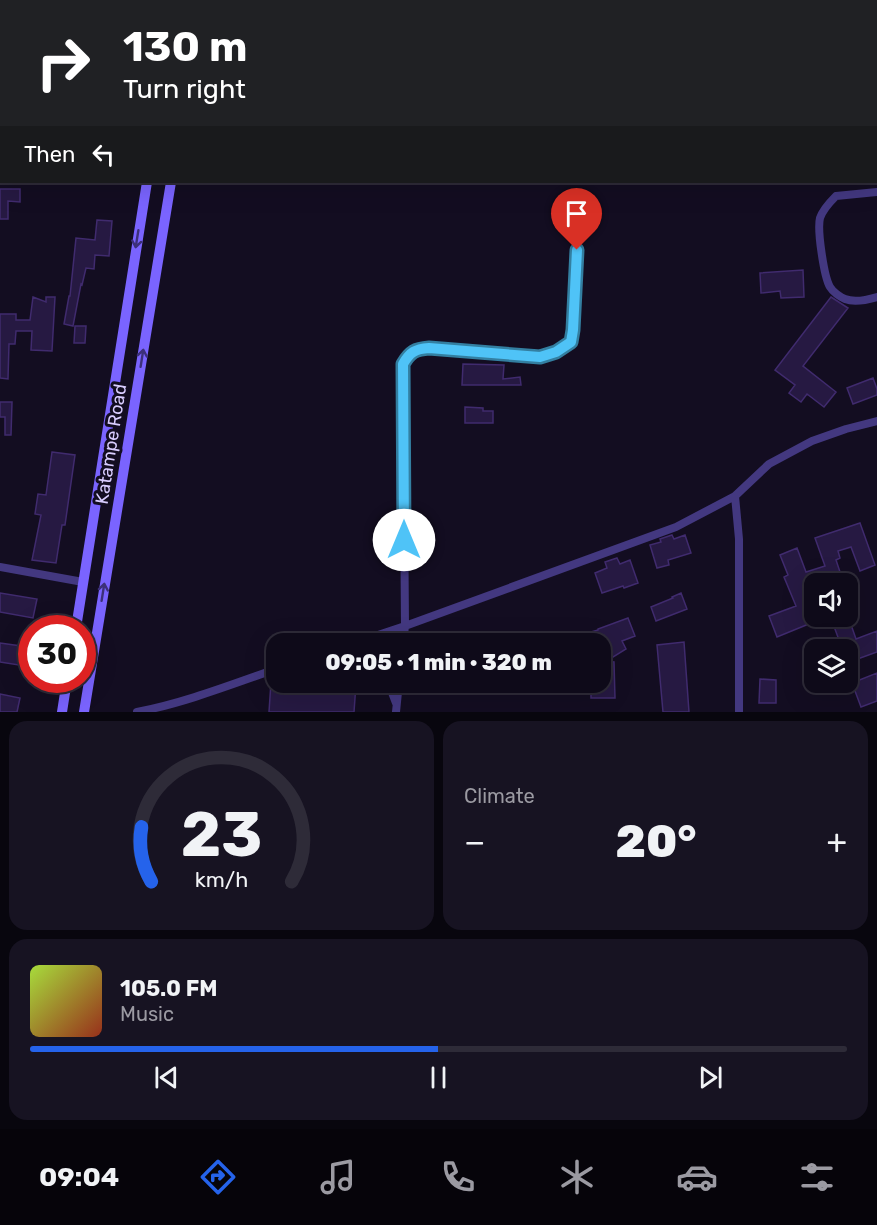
<!DOCTYPE html>
<meta charset="utf-8">
<style>
body{margin:0;font-family:Rubik,sans-serif;background:#171322;color:#f1f3f6;height:100vh;display:flex;flex-direction:column;font-size:22px;white-space:nowrap}
*{box-sizing:border-box;margin:0}
p{font-size:20px;color:#9b9aa2}
.icon{flex:none;width:33px;height:33px;fill:none;stroke:currentColor;stroke-width:2;stroke-linecap:round;stroke-linejoin:round}
.map{position:relative;height:712px;overflow:hidden}
.panel{display:flex;flex-direction:column;gap:9px;padding:9px;background:#08060e;flex:1}
.panel>*{flex:none}
.hud{position:absolute;left:0px;top:0px;width:878px;height:183px;box-shadow:0 6px 24px #0002,0 0 0 2px #2e2b38;background:#202124;color:#fff;overflow:hidden}
.tools{position:absolute;left:804px;top:573px;display:grid;gap:12px}
.tools a{display:grid;place-items:center;width:54px;height:54px;border-radius:12px;background:#0e0a19;box-shadow:0 6px 24px #0002,0 0 0 2px #2e2b38;font-size:30px}
.speed{position:absolute;left:18px;top:615px;display:flex;gap:12px;font-size:30px;font-weight:700;text-align:center}
.speed>*{display:grid;place-content:center;width:78px;height:78px;border-radius:50%;background:#0e0a19;box-shadow:0 6px 24px #0002,0 0 0 2px #2e2b38;line-height:1}
.speed .limit{border:9px solid #d22;background:#fff;color:#111}
.pin{position:absolute;display:grid;place-items:center;width:51px;height:51px;color:#fff;margin:-62px -26px;border-radius:50% 50% 50% 0;rotate:-45deg;box-shadow:0 0 6px #0007}
.pin .icon{rotate:45deg}
.me{position:absolute;width:66px;margin:-33px;rotate:0deg;stroke-linejoin:round;filter:drop-shadow(0 0 4px #0008)}
.turn{display:flex;align-items:center;gap:21px;height:126px;padding:0 24px;font-size:27px}
.turn .icon{width:78px;height:78px;stroke-width:2.5}
.turn b{display:block;font-size:42px;line-height:51px}
.then{display:flex;align-items:center;height:57px;padding:0 24px;background:#0003;gap:12px;font-size:22px}
.big{font-size:45px;font-weight:800;line-height:1.1}
.panel .tile{flex:1;display:flex;flex-direction:column;justify-content:center;gap:9px;min-width:0;padding:0 21px;border-radius:18px;background:#171322}
.panel .dial{align-items:center;gap:0}
.dial svg{height:156px;overflow:visible;fill:none;stroke:#2e2b38;stroke-width:7;stroke-linecap:round;text-anchor:middle}
.dial text{fill:#f1f3f6;stroke:none}
.song{display:flex;align-items:center;gap:18px}
.cover{width:72px;height:72px;border-radius:9px;background:linear-gradient(135deg,hsl(80 70% 55%),hsl(10 70% 35%))}
.played{height:6px;border-radius:3px;background:linear-gradient(90deg,#2563eb 50%,#2e2b38 50%)}
.keys{display:flex;justify-content:space-around;direction:ltr}
.heat{display:flex;justify-content:space-between;align-items:center;font-size:33px;direction:ltr}
.panel .tiles{flex:1;display:grid;gap:9px;grid-template-columns:1fr 1fr}
.tile:last-child{grid-column:span 2}
.trip{position:absolute;left:266px;top:633px;width:345px;height:60px;border-radius:18px;background:#0e0a19;box-shadow:0 6px 24px #0002,0 0 0 2px #2e2b38;font-weight:800;line-height:60px;text-align:center}
.tabs{display:flex;height:96px;justify-content:space-around;align-items:center;background:#06040a;color:#9b9aa2}
.tabs .icon{width:42px;height:42px}
.tabs .active{color:#2563eb}
.tabs b{font-size:27px;color:#f1f3f6}
.map>svg:first-child{display:block}
.building{fill:#261942;stroke:#402b6e;stroke-width:1.5}
.lines{fill:none;stroke-linecap:round;stroke-linejoin:round}
.street{stroke:#433880;stroke-width:8}
.secondary{stroke:#7a64ff;stroke-width:10}
.oneway{stroke:#3c307a}
.route-casing{stroke:#337fa1;stroke-width:15}
.route{stroke:#4fc3f7;stroke-width:10}
.labels{text-anchor:middle;stroke-width:6;stroke-linejoin:round;paint-order:stroke}
.street-label{font-size:18px;fill:#d9cdff;stroke:#130d21}
</style>
<div class="map">
<svg width="877" height="712" viewBox="0 0 877 712">
<rect width="100%" height="100%" fill="#130d21"/>
<path class="building" d="M 0,189 L 20,189 L 20,202 L 8,201 L 8,219 L 0,219 Z
M 97,220 L 112,221 L 109,256 L 95,255 L 94,269 L 86,268 L 82,285 L 81,284 L 73,326 L 64,324 L 69,296 L 70,296 L 76,238 L 95,240 Z
M 803,270 L 804,297 L 781,298 L 780,291 L 761,293 L 760,273 Z
M 33,297 L 46,302 L 46,297 L 55,297 L 52,351 L 31,350 L 32,331 L 16,331 L 15,344 L 9,344 L 8,379 L 0,378 L 0,314 L 16,314 L 16,320 L 30,320 Z
M 831,297 L 848,308 L 803,366 L 836,392 L 824,407 L 807,394 L 801,402 L 789,393 L 795,385 L 775,370 Z
M 75,326 L 86,326 L 85,343 L 74,343 Z
M 463,364 L 504,365 L 503,379 L 520,377 L 521,385 L 462,385 Z
M 873,378 L 877,389 L 877,395 L 853,404 L 847,388 Z
M 0,402 L 12,402 L 11,435 L 5,435 L 5,417 L 0,417 Z
M 465,407 L 483,408 L 483,411 L 493,411 L 493,423 L 465,423 Z
M 52,452 L 75,455 L 65,525 L 62,525 L 56,563 L 32,560 L 41,515 L 35,514 L 38,494 L 46,495 Z
M 860,523 L 875,565 L 860,571 L 851,547 L 838,551 L 840,558 L 836,560 L 844,584 L 810,584 L 814,594 L 814,608 L 811,609 L 816,621 L 777,637 L 769,616 L 796,606 L 784,577 L 788,575 L 780,555 L 797,548 L 806,572 L 825,566 L 815,538 Z
M 672,535 L 674,539 L 685,535 L 691,553 L 668,560 L 669,565 L 657,568 L 650,545 L 661,542 L 660,539 Z
M 617,558 L 620,564 L 630,560 L 638,583 L 624,588 L 623,586 L 602,593 L 595,573 L 607,568 L 605,562 Z
M 0,593 L 37,599 L 33,618 L 0,612 Z
M 681,593 L 687,609 L 656,621 L 651,607 L 673,598 L 672,597 Z
M 844,616 L 848,616 L 856,639 L 877,631 L 877,652 L 852,661 L 844,638 L 839,640 L 832,621 Z
M 628,618 L 635,636 L 622,641 L 626,649 L 610,659 L 604,644 L 560,644 L 560,641 L 598,630 L 598,629 Z
M 684,642 L 689,712 L 663,712 L 657,645 Z
M 0,643 L 28,647 L 25,666 L 0,662 Z
M 600,661 L 614,662 L 615,698 L 591,698 L 591,682 L 600,682 Z
M 877,673 L 877,701 L 861,707 L 852,683 Z
M 760,679 L 776,680 L 776,703 L 759,703 Z
M 271,682 L 356,684 L 354,712 L 269,712 Z
M 0,694 L 20,698 L 17,712 L 0,712 Z"/>
<g class="lines">
<path class="street" d="M 163,0 L 164,2
M 876,103 L 877,103
M 877,192 L 836,196 C 830,202 823,209 820,218 C 817,230 824,277 830,287 C 833,292 840,297 845,299 C 855,303 867,300 877,297
M 735,496 L 769,464 L 812,441 L 846,429 L 877,421
M 0,567 L 83,582
M 351,644 L 405,626 L 676,527 L 735,496 L 739,539 L 739,712
M 403,644 L 405,626 L 403,364 C 410,352 415,349 429,348 L 540,357 L 556,353 L 571,342 L 573,330 L 577,250
M 388,682 L 396,703
M 137,712 C 184,703 230,685 276,669
M 396,712 L 399,682"/>
<path class="secondary" d="M 177,2 L 177,0
M 201,2 L 201,0
M 76,628 L 147,182
M 62,712 L 67,680
M 84,712 L 171,182"/>
</g>
<defs><path id="oneway-shaft" d="M-6 0H5M1.5-3L5.5 0L1.5 3" fill="none" stroke-width="1.6" stroke-linecap="round" stroke-linejoin="round" transform="scale(1.5)"/></defs>
<g class="oneway">
<use href="#oneway-shaft" transform="translate(137 239) rotate(99)"/>
<use href="#oneway-shaft" transform="translate(142 358) rotate(-81)"/>
<use href="#oneway-shaft" transform="translate(103 592) rotate(-81)"/>
</g>
<g class="lines">
<defs>
<path id="route" d="M 404,540 L 403,364 C 410,352 415,349 429,348 L 540,357 L 556,352 L 571,342 L 573,330 L 577,250"/>
</defs>
<use href="#route" class="route-casing"/>
<use href="#route" class="route"/>
</g>
<g class="labels">
<g class="street-label">
<text transform="translate(111 444) rotate(-81)" y="6">Katampe Road</text>
</g>
</g>
</svg>
<div class="tools">
<a><svg class="icon" aria-label="sound" viewBox="0 0 24 24"><path d="M4 9h4l5-4v14l-5-4H4zM17 9q2 3 0 6"/></svg></a>
<a><svg class="icon" aria-label="layers" viewBox="0 0 24 24"><path d="M12 4l9 5-9 5-9-5zM3 14l9 5 9-5"/></svg></a>
</div>
<div class="speed"><div class="limit">30</div></div>
<div class="pin" style="left:577px;top:250px;background:#d93025"><svg class="icon" aria-label="arrive" viewBox="0 0 24 24"><path d="M6 21V4h12l-3 4 3 4H6"/></svg></div>
<svg class="me" style="left:404px;top:540px" viewBox="-20 -20 40 40"><circle r="19" fill="#fff"/><path d="M0-13L10 11 0 6-10 11z" fill="#4fc3f7"/></svg>
<div class="trip">09:05 · 1 min · 320 m</div>
<div class="hud">
<div class="turn"><svg class="icon" aria-label="right" viewBox="0 0 24 24"><path d="M7 20v-9h11M14 6l5 5-5 5"/></svg><div><b>130 m</b>Turn right</div></div>
<div class="then">Then<svg class="icon" aria-label="left" viewBox="0 0 24 24"><path d="M17 20v-9H6M10 6l-5 5 5 5"/></svg></div>
</div>
</div>
<section class="panel">
<div class="tiles">
<div class="tile dial"><svg viewBox="0 0 100 80">
<path d="M14 69A42 42 0 1 1 86 69"/>
<path d="M14 69A42 42 0 0 1 9 41" stroke="#2563eb"/>
<text x="50" y="56" font-size="32" font-weight="700">23</text>
<text x="50" y="72" font-size="11">km/h</text>
</svg></div>
<div class="tile"><p>Climate</p>
<div class="heat"><a>−</a><b class="big">20°</b><a>+</a></div>
</div>
<div class="tile">
<div class="song"><i class="cover"></i><div><b>105.0 FM</b><p>Music</p></div></div>
<div class="played"></div>
<div class="keys"><svg class="icon" aria-label="previous" viewBox="0 0 24 24"><path d="M18 5L8 12l10 7zM5 5v14"/></svg><svg class="icon" aria-label="pause" viewBox="0 0 24 24"><path d="M8 5v14M16 5v14"/></svg><svg class="icon" aria-label="next" viewBox="0 0 24 24"><path d="M6 5l10 7-10 7zM19 5v14"/></svg></div>
</div>
</div>
</section>
<nav class="tabs">
<b>09:04</b>
<svg class="icon active" aria-label="directions" viewBox="0 0 24 24"><path d="M12 3l9 9-9 9-9-9zM9 14v-3h6M13 9l2 2-2 2"/></svg>
<svg class="icon" aria-label="music" viewBox="0 0 24 24"><path d="M9 18V5l10-2v13"/><circle cx="6" cy="18" r="3"/><circle cx="16" cy="16" r="3"/></svg>
<svg class="icon" aria-label="phone" viewBox="0 0 24 24"><path d="M5 4h4l2 5-3 2q2 4 5 5l2-3 5 2v4C11 20 4 13 5 4z"/></svg>
<svg class="icon" aria-label="climate" viewBox="0 0 24 24"><path d="M12 3v18M4 7l16 10M4 17L20 7"/></svg>
<svg class="icon" aria-label="car" viewBox="0 0 24 24"><path d="M5 17H2v-5l4-1 3-4h7l3 4 3 1v5h-3M9 17h6M6 11h13"/><circle cx="7" cy="17" r="2"/><circle cx="17" cy="17" r="2"/></svg>
<svg class="icon" aria-label="filters" viewBox="0 0 24 24"><path d="M4 7h16M4 17h16"/><circle cx="9" cy="7" r="2"/><circle cx="15" cy="17" r="2"/></svg>
</nav>
